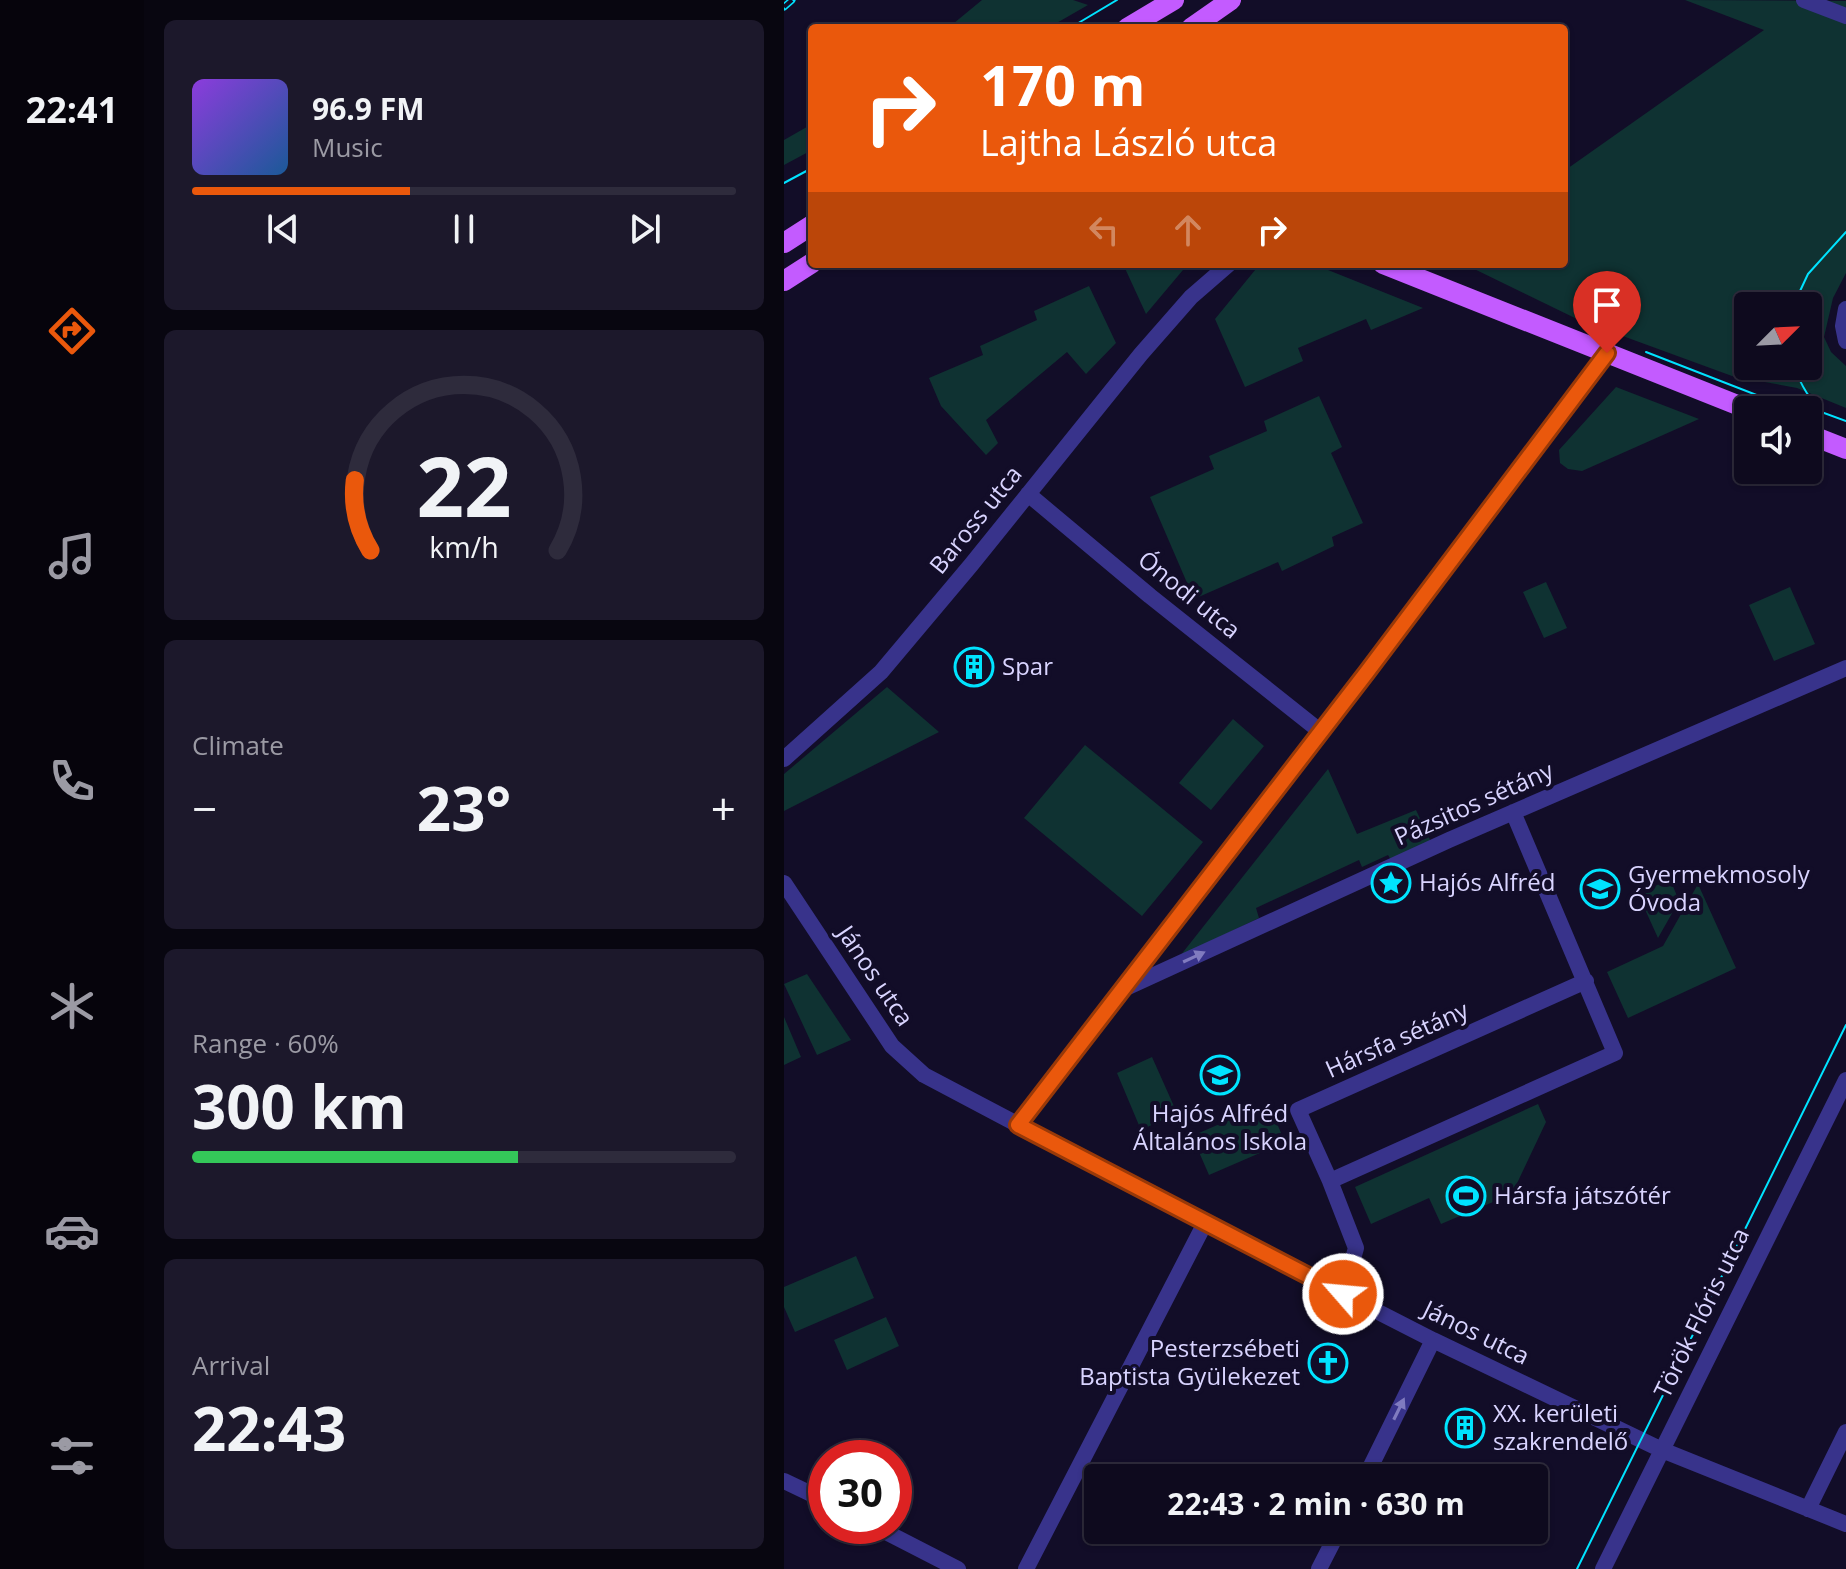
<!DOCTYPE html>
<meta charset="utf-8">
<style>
body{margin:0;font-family:"Open Sans",sans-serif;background:#1c182b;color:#f1f3f6;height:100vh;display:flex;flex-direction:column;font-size:30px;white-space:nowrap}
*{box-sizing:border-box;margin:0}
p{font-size:26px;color:#9b9aa4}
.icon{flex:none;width:44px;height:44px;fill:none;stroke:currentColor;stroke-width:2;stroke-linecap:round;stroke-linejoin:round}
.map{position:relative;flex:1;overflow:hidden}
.sheet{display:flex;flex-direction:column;gap:20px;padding:20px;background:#080610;width:640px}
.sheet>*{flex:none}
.top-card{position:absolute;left:24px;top:24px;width:760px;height:244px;border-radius:8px;box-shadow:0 2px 6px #0004,0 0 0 2px #2e2b3c;background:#ea580c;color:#fff;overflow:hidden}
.needle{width:52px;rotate:66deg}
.buttons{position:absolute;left:950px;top:292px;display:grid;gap:16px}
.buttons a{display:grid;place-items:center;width:88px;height:88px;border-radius:8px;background:#0e0a1e;box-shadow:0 2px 6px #0004,0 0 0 2px #2e2b3c;font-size:40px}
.speed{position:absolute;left:24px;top:1440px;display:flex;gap:16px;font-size:40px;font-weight:700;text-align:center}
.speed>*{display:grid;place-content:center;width:104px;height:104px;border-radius:50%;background:#0e0a1e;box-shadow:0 2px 6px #0004,0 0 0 2px #2e2b3c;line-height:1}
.speed .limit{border:12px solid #d22;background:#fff;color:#111}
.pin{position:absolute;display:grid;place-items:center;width:68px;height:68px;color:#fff;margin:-82px -34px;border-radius:50% 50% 50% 0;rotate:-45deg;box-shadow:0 0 8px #0007}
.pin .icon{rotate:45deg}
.me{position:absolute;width:88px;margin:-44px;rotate:297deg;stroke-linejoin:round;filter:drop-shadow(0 0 6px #0008)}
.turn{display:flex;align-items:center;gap:28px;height:168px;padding:0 40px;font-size:36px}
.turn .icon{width:104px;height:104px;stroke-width:2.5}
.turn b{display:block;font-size:56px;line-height:68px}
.lanes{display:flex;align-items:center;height:76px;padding:0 40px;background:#0003;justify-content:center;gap:40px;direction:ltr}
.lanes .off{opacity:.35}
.big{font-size:60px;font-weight:700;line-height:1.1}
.sheet .tile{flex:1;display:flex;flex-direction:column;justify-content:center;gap:12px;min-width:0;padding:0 28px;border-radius:12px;background:#1c182b}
.sheet .dial{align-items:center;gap:0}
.dial svg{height:208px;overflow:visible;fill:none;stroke:#2e2b3c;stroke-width:7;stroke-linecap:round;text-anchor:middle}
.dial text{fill:#f1f3f6;stroke:none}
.song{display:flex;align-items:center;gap:24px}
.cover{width:96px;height:96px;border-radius:12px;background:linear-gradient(135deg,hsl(270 70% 55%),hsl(210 70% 35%))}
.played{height:8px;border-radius:4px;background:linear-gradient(90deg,#ea580c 40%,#2e2b3c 40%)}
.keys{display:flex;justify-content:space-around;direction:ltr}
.heat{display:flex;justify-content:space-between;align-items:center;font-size:44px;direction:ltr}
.charge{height:12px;border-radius:6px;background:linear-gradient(90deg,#34c759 60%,#2e2b3c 0)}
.trip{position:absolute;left:300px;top:1464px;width:464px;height:80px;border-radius:8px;background:#0e0a1e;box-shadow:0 2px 6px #0004,0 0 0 2px #2e2b3c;font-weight:700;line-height:80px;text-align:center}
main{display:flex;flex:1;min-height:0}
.menu{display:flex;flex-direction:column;width:144px;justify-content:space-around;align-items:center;background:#06040c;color:#9b9aa4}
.menu .icon{width:56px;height:56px}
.menu .on{color:#ea580c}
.menu b{font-size:36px;color:#f1f3f6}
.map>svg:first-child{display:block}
.green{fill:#0f3232;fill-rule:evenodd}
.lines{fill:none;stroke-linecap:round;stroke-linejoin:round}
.minor{stroke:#38338b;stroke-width:16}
.major{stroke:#c35bff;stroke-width:20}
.tram{stroke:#00e3ff;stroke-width:2}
.rail-casing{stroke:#00e3ff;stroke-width:7}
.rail{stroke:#120d28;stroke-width:4;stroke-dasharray:12;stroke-linecap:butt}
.oneway{fill:#807bbf}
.route-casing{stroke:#983908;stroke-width:20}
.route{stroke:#ea580c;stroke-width:14}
.labels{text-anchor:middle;stroke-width:8;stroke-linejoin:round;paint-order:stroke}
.street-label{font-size:24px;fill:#d9d4ff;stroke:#120d28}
.poi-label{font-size:24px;fill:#d9d4ff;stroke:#120d28;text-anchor:start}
</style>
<main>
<nav class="menu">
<b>22:41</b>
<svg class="icon on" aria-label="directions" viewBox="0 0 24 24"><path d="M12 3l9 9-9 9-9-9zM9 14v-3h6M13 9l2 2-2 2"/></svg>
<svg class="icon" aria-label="music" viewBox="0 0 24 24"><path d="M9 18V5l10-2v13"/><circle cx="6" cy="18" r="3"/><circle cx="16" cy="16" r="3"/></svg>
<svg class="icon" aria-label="phone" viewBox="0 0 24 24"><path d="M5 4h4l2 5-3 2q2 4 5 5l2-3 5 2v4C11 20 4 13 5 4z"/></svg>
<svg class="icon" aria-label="climate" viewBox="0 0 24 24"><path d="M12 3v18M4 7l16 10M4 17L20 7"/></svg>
<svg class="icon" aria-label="car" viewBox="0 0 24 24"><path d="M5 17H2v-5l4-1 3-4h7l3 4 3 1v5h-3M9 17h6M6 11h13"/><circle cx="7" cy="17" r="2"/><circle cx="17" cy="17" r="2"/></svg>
<svg class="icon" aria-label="filters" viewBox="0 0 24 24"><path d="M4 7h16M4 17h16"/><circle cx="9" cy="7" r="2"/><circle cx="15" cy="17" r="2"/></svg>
</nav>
<section class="sheet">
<div class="tile">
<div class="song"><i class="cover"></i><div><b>96.9 FM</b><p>Music</p></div></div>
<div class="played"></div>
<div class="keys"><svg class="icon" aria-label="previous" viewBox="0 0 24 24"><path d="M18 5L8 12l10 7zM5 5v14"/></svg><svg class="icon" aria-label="pause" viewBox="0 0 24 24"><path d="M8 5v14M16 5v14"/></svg><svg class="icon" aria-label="next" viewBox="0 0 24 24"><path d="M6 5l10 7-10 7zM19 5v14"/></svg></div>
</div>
<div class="tile dial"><svg viewBox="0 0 100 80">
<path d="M14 69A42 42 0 1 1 86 69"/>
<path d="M14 69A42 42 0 0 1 8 42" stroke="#ea580c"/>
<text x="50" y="56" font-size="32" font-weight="700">22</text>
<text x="50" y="72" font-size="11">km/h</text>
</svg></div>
<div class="tile"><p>Climate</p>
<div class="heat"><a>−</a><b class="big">23°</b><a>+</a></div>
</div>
<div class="tile"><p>Range · 60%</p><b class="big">300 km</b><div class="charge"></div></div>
<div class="tile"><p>Arrival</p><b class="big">22:43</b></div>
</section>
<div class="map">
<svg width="1062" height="1569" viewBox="0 0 1062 1569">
<rect width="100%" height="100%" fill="#120d28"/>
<path class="green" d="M 198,0 L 289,0 L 304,5 L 264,28 L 164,28 Z
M 901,0 L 1062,1 L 1062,273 L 1049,298 L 1040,337 L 1047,352 L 1062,366 L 1062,408 L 1013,388 L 948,376 L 795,320 L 680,264 L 780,264 L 780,171 L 980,30 ZM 964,306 L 1024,306 L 1024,366 L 964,366 Z
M 28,124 L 28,150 L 0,165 L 0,140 Z
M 339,264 L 404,264 L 362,314 Z
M 476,264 L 529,264 L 639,308 L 587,330 L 582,319 L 514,348 L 519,361 L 461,387 L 431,319 Z
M 305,286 L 332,343 L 302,374 L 283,352 L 202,420 L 214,443 L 202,455 L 157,406 L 145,378 L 199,355 L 196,346 L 253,320 L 250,311 Z
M 832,387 L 915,419 L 798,471 L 784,469 L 776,463 L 775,450 Z
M 535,396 L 558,447 L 547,453 L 579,523 L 548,537 L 550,546 L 498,571 L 494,562 L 410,599 L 366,497 L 430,469 L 425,456 L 483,431 L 480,421 Z
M 762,582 L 783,628 L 760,638 L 739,592 Z
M 1006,587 L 1031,644 L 990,661 L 965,605 Z
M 103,687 L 155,732 L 0,811 L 0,774 Z
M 449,719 L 480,746 L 427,810 L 395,783 Z
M 301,745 L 419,842 L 358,916 L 240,818 Z
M 544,769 L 573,834 L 632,810 L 647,842 L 607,860 L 604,855 L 578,867 L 575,860 L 472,908 L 475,918 L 396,956 Z
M 886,879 L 895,901 L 874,938 L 854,894 Z
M 914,884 L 952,968 L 844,1018 L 823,972 L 879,946 Z
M 23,974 L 67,1040 L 33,1055 L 0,984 Z
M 0,1017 L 17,1057 L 0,1065 Z
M 368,1057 L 393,1113 L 357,1130 L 333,1073 Z
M 484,1103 L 501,1142 L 425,1175 L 408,1136 Z
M 754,1104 L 762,1122 L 728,1194 L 657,1224 L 645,1198 L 587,1224 L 571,1187 Z
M 72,1256 L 90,1298 L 11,1332 L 0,1307 L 0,1287 Z
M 102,1317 L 115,1346 L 63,1370 L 50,1340 Z"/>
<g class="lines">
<path class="minor" d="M 1020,0 L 1062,16
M 1062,309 L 1059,326 L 1062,341
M 244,494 L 366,596 L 537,732
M 0,759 L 97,672 L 187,565 L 357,354 L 407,297 L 445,264
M 729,812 L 831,1053 L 546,1181 L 514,1110 L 802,981
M 0,883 L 108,1046 L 140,1075 L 428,1227 L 649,1340 L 878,1450 L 1062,1524
M 344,987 L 665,840 L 1062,668
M 234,1125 L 583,672 L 823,353
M 546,1181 L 572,1248 L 559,1294
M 581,1478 L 649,1340
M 0,1481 L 42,1501
M 1024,1509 L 1062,1432
M 90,1526 L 174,1569
M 242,1569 L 421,1223
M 535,1569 L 555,1530
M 819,1569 L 1062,1080"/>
<path class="major" d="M 343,28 L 390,0
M 407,28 L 447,0
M 0,243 L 28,225
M 599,264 L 966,410
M 0,281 L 28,263
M 1024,434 L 1062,449"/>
<path class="tram" d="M 286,28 L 333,0
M 0,183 L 28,168
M 1009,306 L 1024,274 L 1062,232
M 862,352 L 1011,410
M 1010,366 C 1016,383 1024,399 1038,410
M 1002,399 L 1062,421
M 793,1569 L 1062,1025"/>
<defs>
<path id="rail" d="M 0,7 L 8,0"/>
</defs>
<use href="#rail" class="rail-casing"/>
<use href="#rail" class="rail"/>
</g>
<defs><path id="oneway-solid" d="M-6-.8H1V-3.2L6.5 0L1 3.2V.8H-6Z" transform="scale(2)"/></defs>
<g class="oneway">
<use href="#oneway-solid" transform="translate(410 957) rotate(-25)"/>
<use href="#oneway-solid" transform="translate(615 1409) rotate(-64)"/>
</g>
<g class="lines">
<defs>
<path id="route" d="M 559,1294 L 234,1125 L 583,672 L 823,353"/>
</defs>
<use href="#route" class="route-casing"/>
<use href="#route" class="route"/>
</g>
<defs>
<symbol id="building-ring" viewBox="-11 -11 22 22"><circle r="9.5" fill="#120d28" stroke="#00e3ff" stroke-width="1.5"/><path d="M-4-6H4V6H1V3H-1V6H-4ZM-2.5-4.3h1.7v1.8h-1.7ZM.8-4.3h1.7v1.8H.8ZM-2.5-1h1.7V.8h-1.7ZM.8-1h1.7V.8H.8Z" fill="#00e3ff"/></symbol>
<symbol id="sight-ring" viewBox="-11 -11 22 22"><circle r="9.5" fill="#120d28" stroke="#00e3ff" stroke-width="1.5"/><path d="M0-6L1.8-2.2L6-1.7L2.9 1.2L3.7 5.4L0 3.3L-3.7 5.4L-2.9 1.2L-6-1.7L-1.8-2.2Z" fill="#00e3ff"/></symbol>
<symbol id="school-ring" viewBox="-11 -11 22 22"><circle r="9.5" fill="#120d28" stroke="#00e3ff" stroke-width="1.5"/><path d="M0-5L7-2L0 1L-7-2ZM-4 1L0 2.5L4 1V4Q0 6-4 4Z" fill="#00e3ff"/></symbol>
<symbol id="stadium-ring" viewBox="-11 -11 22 22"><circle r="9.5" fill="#120d28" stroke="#00e3ff" stroke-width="1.5"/><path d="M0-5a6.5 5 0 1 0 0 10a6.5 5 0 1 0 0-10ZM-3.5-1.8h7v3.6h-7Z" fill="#00e3ff"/></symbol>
<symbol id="church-ring" viewBox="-11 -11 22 22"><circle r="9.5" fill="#120d28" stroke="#00e3ff" stroke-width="1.5"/><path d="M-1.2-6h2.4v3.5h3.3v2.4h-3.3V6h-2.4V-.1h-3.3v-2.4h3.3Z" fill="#00e3ff"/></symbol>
</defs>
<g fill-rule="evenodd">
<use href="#building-ring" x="168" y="645" width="44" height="44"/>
<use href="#sight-ring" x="585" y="861" width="44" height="44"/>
<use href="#school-ring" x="794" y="867" width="44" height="44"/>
<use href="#school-ring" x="414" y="1053" width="44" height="44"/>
<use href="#stadium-ring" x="660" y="1174" width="44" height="44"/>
<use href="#church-ring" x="522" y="1341" width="44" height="44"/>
<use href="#building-ring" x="659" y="1406" width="44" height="44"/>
</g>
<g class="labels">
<g class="street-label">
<text transform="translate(192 520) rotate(-51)" y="8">Baross utca</text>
<text transform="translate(405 595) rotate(39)" y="8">Ónodi utca</text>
<text transform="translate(690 804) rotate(-24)" y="8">Pázsitos sétány</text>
<text transform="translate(91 976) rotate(56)" y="8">János utca</text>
<text transform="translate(613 1040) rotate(-24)" y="8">Hársfa sétány</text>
<text transform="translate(918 1313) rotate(-64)" y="8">Török Flóris utca</text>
<text transform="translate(692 1333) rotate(26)" y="8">János utca</text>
</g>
<g class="poi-label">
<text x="218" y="675">Spar</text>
<text x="844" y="883">Gyermekmosoly<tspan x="844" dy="28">Óvoda</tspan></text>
<text x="635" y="891">Hajós Alfréd</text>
<text x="436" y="1122" text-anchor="middle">Hajós Alfréd<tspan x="436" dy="28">Általános Iskola</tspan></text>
<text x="710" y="1204">Hársfa játszótér</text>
<text x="516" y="1357" text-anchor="end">Pesterzsébeti<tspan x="516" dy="28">Baptista Gyülekezet</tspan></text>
<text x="709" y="1422">XX. kerületi<tspan x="709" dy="28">szakrendelő</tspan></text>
</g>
</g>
</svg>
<div class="buttons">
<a><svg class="needle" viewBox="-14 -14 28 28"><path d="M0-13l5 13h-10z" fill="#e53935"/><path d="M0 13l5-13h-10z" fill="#9b9aa4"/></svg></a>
<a><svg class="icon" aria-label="sound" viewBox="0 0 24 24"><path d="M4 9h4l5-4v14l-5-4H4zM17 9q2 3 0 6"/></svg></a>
</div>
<div class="speed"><div class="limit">30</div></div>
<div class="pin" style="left:823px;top:353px;background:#d93025"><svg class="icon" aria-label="arrive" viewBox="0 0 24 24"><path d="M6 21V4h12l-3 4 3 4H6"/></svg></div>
<svg class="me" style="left:559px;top:1294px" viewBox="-20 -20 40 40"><circle r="17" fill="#ea580c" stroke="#fff" stroke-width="3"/><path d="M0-11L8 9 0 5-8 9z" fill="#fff"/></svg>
<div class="trip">22:43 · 2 min · 630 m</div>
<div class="top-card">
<div class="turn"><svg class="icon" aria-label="right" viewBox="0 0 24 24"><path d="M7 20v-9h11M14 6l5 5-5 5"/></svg><div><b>170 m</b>Lajtha László utca</div></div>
<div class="lanes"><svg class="icon off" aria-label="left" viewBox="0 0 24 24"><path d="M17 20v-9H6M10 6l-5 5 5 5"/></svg><svg class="icon off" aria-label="ahead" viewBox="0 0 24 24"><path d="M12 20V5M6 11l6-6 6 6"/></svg><svg class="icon" aria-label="right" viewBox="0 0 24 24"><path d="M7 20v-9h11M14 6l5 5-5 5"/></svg></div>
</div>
</div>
</main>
